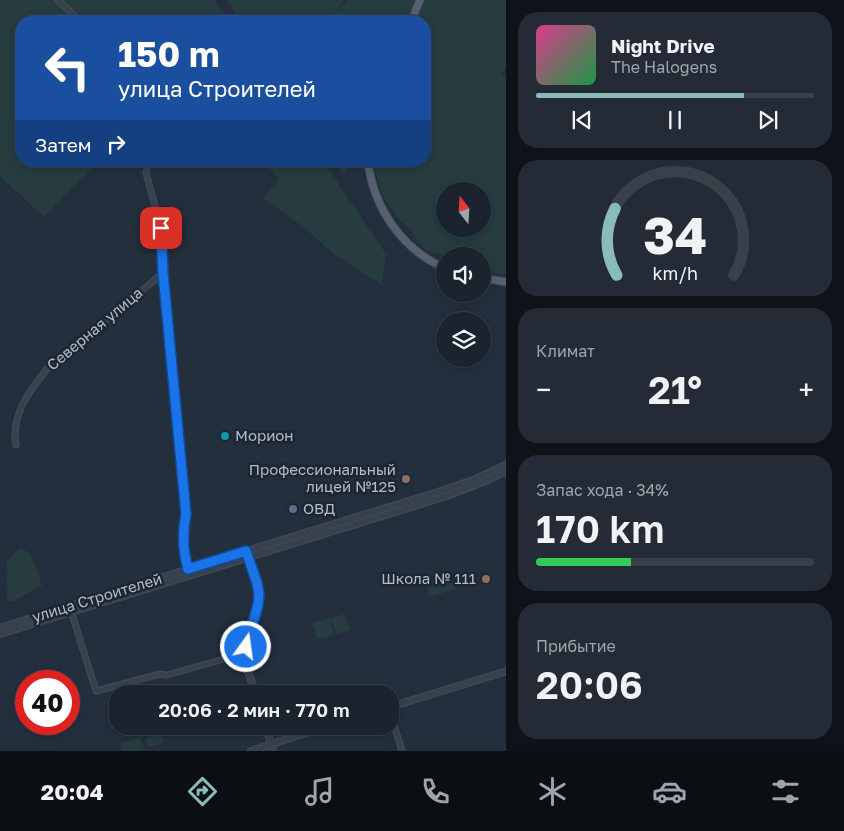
<!DOCTYPE html>
<html lang="ru">
<meta charset="utf-8">
<style>
body{margin:0;font-family:"Golos Text",sans-serif;background:#242b36;color:#f1f3f6;height:100vh;display:flex;flex-direction:column;font-size:19px;white-space:nowrap}
*{box-sizing:border-box;margin:0}
p{font-size:16px;color:#a0a4aa}
.icon{flex:none;width:28px;height:28px;fill:none;stroke:currentColor;stroke-width:2;stroke-linecap:round;stroke-linejoin:round}
.map{position:relative;flex:1;overflow:hidden}
.drawer{display:flex;flex-direction:column;gap:12px;padding:12px;background:#0f1319;width:338px}
.drawer>*{flex:none}
.guide{position:absolute;left:15px;top:15px;width:416px;height:152px;border-radius:20px;box-shadow:0 2px 8px #0003,0 0 0 1px #39404a;background:#1a4fa0;color:#fff;overflow:hidden}
.needle{width:32px;rotate:343deg}
.controls{position:absolute;left:436px;top:182px;display:grid;gap:10px}
.controls a{display:grid;place-items:center;width:55px;height:55px;border-radius:50%;background:#1b232e;box-shadow:0 2px 8px #0003,0 0 0 1px #39404a;font-size:25px}
.speed{position:absolute;left:15px;top:670px;display:flex;gap:10px;font-size:25px;font-weight:700;text-align:center}
.speed>*{display:grid;place-content:center;width:65px;height:65px;border-radius:50%;background:#1b232e;box-shadow:0 2px 8px #0003,0 0 0 1px #39404a;line-height:1}
.speed .limit{border:8px solid #d22;background:#fff;color:#111}
.pin{position:absolute;display:grid;place-items:center;width:42px;height:42px;color:#fff;margin:-21px;border-radius:10px;box-shadow:0 2px 8px #0006}
.me{position:absolute;width:55px;margin:-28px;rotate:14deg;stroke-linejoin:round;filter:drop-shadow(0 0 4px #0008)}
.turn{display:flex;align-items:center;gap:18px;height:105px;padding:0 20px;font-size:22px}
.turn .icon{width:65px;height:65px;stroke-width:2.5}
.turn b{display:block;font-size:35px;line-height:42px}
.then{display:flex;align-items:center;height:48px;padding:0 20px;background:#0003;gap:10px;font-size:19px}
.big{font-size:38px;font-weight:600;line-height:1.1}
.drawer .widget{flex:1;display:flex;flex-direction:column;justify-content:center;gap:8px;min-width:0;padding:0 18px;border-radius:20px;background:#242b36}
.drawer .dial{align-items:center;gap:0}
.dial svg{height:130px;overflow:visible;fill:none;stroke:#39404a;stroke-width:7;stroke-linecap:round;text-anchor:middle}
.dial text{fill:#f1f3f6;stroke:none}
.song{display:flex;align-items:center;gap:15px}
.cover{width:60px;height:60px;border-radius:8px;background:linear-gradient(135deg,hsl(330 70% 55%),hsl(140 70% 35%))}
.played{height:5px;border-radius:2px;background:linear-gradient(90deg,#8bbbb9 75%,#39404a 75%)}
.keys{display:flex;justify-content:space-around;direction:ltr}
.heat{display:flex;justify-content:space-between;align-items:center;font-size:28px;direction:ltr}
.charge{height:8px;border-radius:4px;background:linear-gradient(90deg,#34c759 34%,#39404a 0)}
.trip{position:absolute;left:109px;top:685px;width:290px;height:50px;border-radius:20px;background:#1b232e;box-shadow:0 2px 8px #0003,0 0 0 1px #39404a;font-weight:600;line-height:50px;text-align:center}
.tab-bar{display:flex;height:80px;justify-content:space-around;align-items:center;background:#0b0e12;color:#a0a4aa}
.tab-bar .icon{width:35px;height:35px}
.tab-bar .current{color:#8bbbb9}
.tab-bar b{font-size:22px;color:#f1f3f6}
main{display:flex;flex:1;min-height:0}
.map>svg:first-child{display:block}
.green{fill:#263c3f;fill-rule:evenodd}
.lines{fill:none;stroke-linecap:round;stroke-linejoin:round}
.minor-casing{stroke:#414a57;stroke-width:7}
.tertiary-casing{stroke:#414a57;stroke-width:8}
.primary-casing{stroke:#414a57;stroke-width:9}
.minor{stroke:#38414e;stroke-width:4.5}
.tertiary{stroke:#38414e;stroke-width:5.5}
.primary{stroke:#56606e;stroke-width:7}
.route-casing{stroke:#114b97;stroke-width:12}
.route{stroke:#1a73e8;stroke-width:9}
.culture-dot{fill:#0f9aa8;stroke:#1d2633;stroke-width:2}
.education-dot{fill:#8d6e63;stroke:#1d2633;stroke-width:2}
.service-dot{fill:#5c6f8a;stroke:#1d2633;stroke-width:2}
.labels{text-anchor:middle;stroke-width:5;stroke-linejoin:round;paint-order:stroke}
.street-label{font-size:15px;fill:#b4bcc9;stroke:#1d2633}
.poi-label{font-size:15px;fill:#b4bcc9;stroke:#1d2633;text-anchor:start}
</style>
<main>
<div class="map">
<svg width="507" height="751" viewBox="0 0 507 751">
<rect width="100%" height="100%" fill="#242f3e"/>
<path class="green" d="M 0,0 L 214,0 L 229,21 L 21,21 L 21,161 L 99,161 L 44,217 L 0,176 Z
M 227,0 L 344,0 L 335,14 L 347,0 L 416,0 L 404,21 L 241,21 Z
M 425,0 L 506,0 L 506,67 L 502,74 L 507,81 L 506,275 L 485,272 L 483,270 L 482,256 L 449,256 L 431,252 L 424,249 L 407,226 L 400,221 L 382,195 L 374,168 L 374,161 L 425,161 L 425,21 L 416,21 ZM 445,191 L 482,191 L 482,229 L 445,229 Z
M 262,161 L 323,161 L 386,254 L 382,285 L 335,255 L 302,226 L 263,198 L 279,179 Z
M 334,161 L 352,161 L 353,162 L 344,176 Z
M 20,548 C 34,551 38,575 42,587 L 38,587 L 14,601 L 7,601 C 8,587 6,574 7,560 Z
M 451,574 L 456,589 L 430,597 L 426,583 Z
M 345,614 L 350,630 L 336,634 L 331,618 Z
M 330,618 L 334,635 L 317,639 L 312,623 Z
M 159,734 L 162,735 L 164,741 L 162,743 L 149,747 L 147,745 L 146,740 L 147,738 Z
M 140,737 L 144,749 L 138,751 L 122,751 L 119,744 Z"/>
<g class="lines">
<defs>
<path id="minor" d="M 58,0 L 80,21
M 16,445 C 11,414 29,392 47,369 L 163,273 L 161,228 L 146,173 L 148,165 L 151,161
M 71,611 L 96,691 L 160,674 L 167,675 L 245,653
M 390,712 L 402,751"/>
<path id="tertiary" d="M 163,273 L 186,514 C 182,534 183,551 189,571
M 248,556 C 252,568 258,580 259,593 C 261,613 247,633 245,653 C 244,666 252,681 256,694
M 0,628 L 327,526 L 432,494 L 473,480 L 507,464
M 0,634 L 447,496 L 488,480 L 507,471
M 390,707 L 507,671
M 266,726 L 273,751
M 251,751 L 327,726"/>
<path id="primary" d="M 411,21 L 420,0
M 368,161 C 373,207 402,250 445,268
M 482,278 L 507,282"/>
</defs>
<use href="#minor" class="minor-casing"/>
<use href="#tertiary" class="tertiary-casing"/>
<use href="#primary" class="primary-casing"/>
<use href="#minor" class="minor"/>
<use href="#tertiary" class="tertiary"/>
<use href="#primary" class="primary"/>
</g>
<g class="lines">
<defs>
<path id="route" d="M 161,228 L 163,273 L 186,514 C 182,533 183,551 188,569 L 246,551 L 257,583 L 259,594 L 258,605 L 246,647"/>
</defs>
<use href="#route" class="route-casing"/>
<use href="#route" class="route"/>
</g>
<circle class="culture-dot" cx="225" cy="436" r="5"/>
<g class="education-dot">
<circle cx="406" cy="479" r="5"/>
<circle cx="486" cy="579" r="5"/>
</g>
<circle class="service-dot" cx="293" cy="509" r="5"/>
<g class="labels">
<g class="street-label">
<text transform="translate(95 329) rotate(-40)" y="5">Северная улица</text>
<text transform="translate(97 598) rotate(-17)" y="5">улица Строителей</text>
</g>
<g class="poi-label">
<text x="235" y="441">Морион</text>
<text x="396" y="475" text-anchor="end">Профессиональный<tspan x="396" dy="17">лицей №125</tspan></text>
<text x="303" y="514">ОВД</text>
<text x="476" y="584" text-anchor="end">Школа № 111</text>
</g>
</g>
</svg>
<div class="controls">
<a><svg class="needle" viewBox="-14 -14 28 28"><path d="M0-13l5 13h-10z" fill="#e53935"/><path d="M0 13l5-13h-10z" fill="#a0a4aa"/></svg></a>
<a><svg class="icon" aria-label="sound" viewBox="0 0 24 24"><path d="M4 9h4l5-4v14l-5-4H4zM17 9q2 3 0 6"/></svg></a>
<a><svg class="icon" aria-label="layers" viewBox="0 0 24 24"><path d="M12 4l9 5-9 5-9-5zM3 14l9 5 9-5"/></svg></a>
</div>
<div class="speed"><div class="limit">40</div></div>
<div class="pin" style="left:161px;top:228px;background:#d93025"><svg class="icon" aria-label="arrive" viewBox="0 0 24 24"><path d="M6 21V4h12l-3 4 3 4H6"/></svg></div>
<svg class="me" style="left:246px;top:647px" viewBox="-20 -20 40 40"><circle r="17" fill="#1a73e8" stroke="#fff" stroke-width="3"/><path d="M0-11L8 9 0 5-8 9z" fill="#fff"/></svg>
<div class="trip">20:06 · 2 мин · 770 m</div>
<div class="guide">
<div class="turn"><svg class="icon" aria-label="left" viewBox="0 0 24 24"><path d="M17 20v-9H6M10 6l-5 5 5 5"/></svg><div><b>150 m</b>улица Строителей</div></div>
<div class="then">Затем<svg class="icon" aria-label="right" viewBox="0 0 24 24"><path d="M7 20v-9h11M14 6l5 5-5 5"/></svg></div>
</div>
</div>
<section class="drawer">
<div class="widget">
<div class="song"><i class="cover"></i><div><b>Night Drive</b><p>The Halogens</p></div></div>
<div class="played"></div>
<div class="keys"><svg class="icon" aria-label="previous" viewBox="0 0 24 24"><path d="M18 5L8 12l10 7zM5 5v14"/></svg><svg class="icon" aria-label="pause" viewBox="0 0 24 24"><path d="M8 5v14M16 5v14"/></svg><svg class="icon" aria-label="next" viewBox="0 0 24 24"><path d="M6 5l10 7-10 7zM19 5v14"/></svg></div>
</div>
<div class="widget dial"><svg viewBox="0 0 100 80">
<path d="M14 69A42 42 0 1 1 86 69"/>
<path d="M14 69A42 42 0 0 1 13 28" stroke="#8bbbb9"/>
<text x="50" y="56" font-size="32" font-weight="700">34</text>
<text x="50" y="72" font-size="11">km/h</text>
</svg></div>
<div class="widget"><p>Климат</p>
<div class="heat"><a>−</a><b class="big">21°</b><a>+</a></div>
</div>
<div class="widget"><p>Запас хода · 34%</p><b class="big">170 km</b><div class="charge"></div></div>
<div class="widget"><p>Прибытие</p><b class="big">20:06</b></div>
</section>
</main>
<nav class="tab-bar">
<b>20:04</b>
<svg class="icon current" aria-label="directions" viewBox="0 0 24 24"><path d="M12 3l9 9-9 9-9-9zM9 14v-3h6M13 9l2 2-2 2"/></svg>
<svg class="icon" aria-label="music" viewBox="0 0 24 24"><path d="M9 18V5l10-2v13"/><circle cx="6" cy="18" r="3"/><circle cx="16" cy="16" r="3"/></svg>
<svg class="icon" aria-label="phone" viewBox="0 0 24 24"><path d="M5 4h4l2 5-3 2q2 4 5 5l2-3 5 2v4C11 20 4 13 5 4z"/></svg>
<svg class="icon" aria-label="climate" viewBox="0 0 24 24"><path d="M12 3v18M4 7l16 10M4 17L20 7"/></svg>
<svg class="icon" aria-label="car" viewBox="0 0 24 24"><path d="M5 17H2v-5l4-1 3-4h7l3 4 3 1v5h-3M9 17h6M6 11h13"/><circle cx="7" cy="17" r="2"/><circle cx="17" cy="17" r="2"/></svg>
<svg class="icon" aria-label="filters" viewBox="0 0 24 24"><path d="M4 7h16M4 17h16"/><circle cx="9" cy="7" r="2"/><circle cx="15" cy="17" r="2"/></svg>
</nav>
